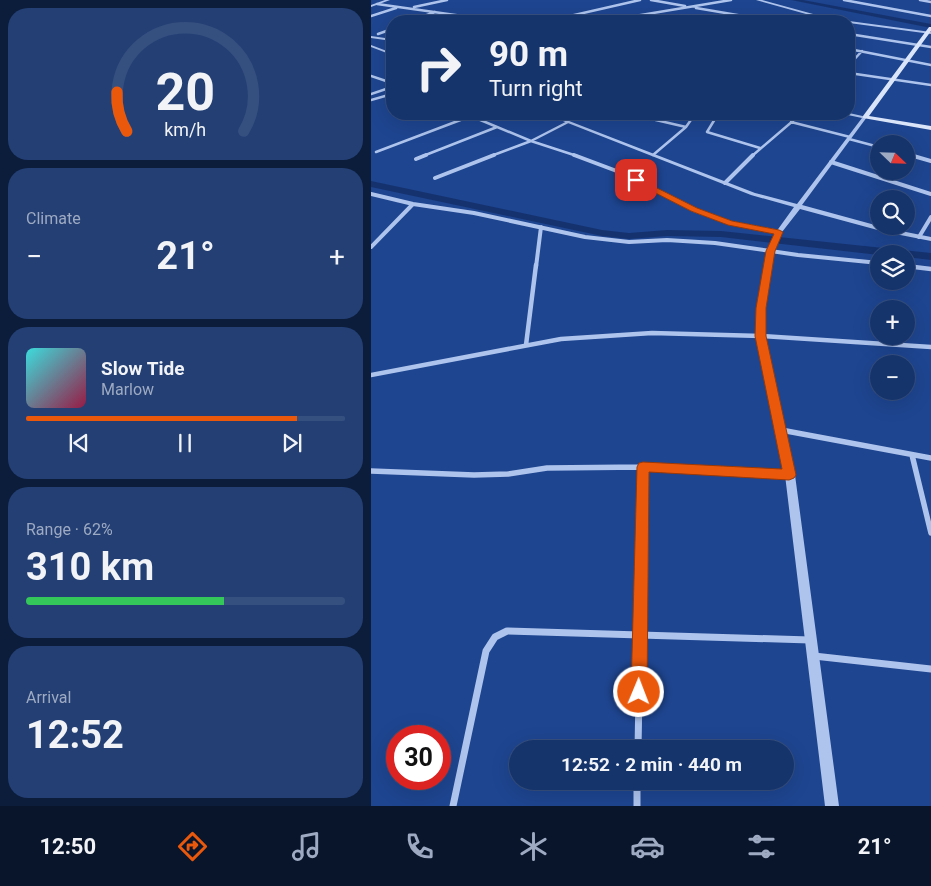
<!DOCTYPE html>
<meta charset="utf-8">
<style>
body{margin:0;font-family:Roboto,sans-serif;background:#233f74;color:#f1f3f6;height:100vh;display:flex;flex-direction:column;font-size:19px;white-space:nowrap}
*{box-sizing:border-box;margin:0}
p{font-size:16px;color:#9eaac2}
.icon{flex:none;width:28px;height:28px;fill:none;stroke:currentColor;stroke-width:2;stroke-linecap:round;stroke-linejoin:round}
.map{position:relative;flex:1;overflow:hidden}
.panel{display:flex;flex-direction:column;gap:8px;padding:8px;background:#0c1d3b;width:371px}
.panel>*{flex:none}
.hud{position:absolute;left:15px;top:15px;width:469px;height:105px;border-radius:20px;box-shadow:0 5px 20px #0002,0 0 0 1px #354f7f;background:#16346c;color:#f1f3f6;overflow:hidden}
.needle{width:32px;rotate:113deg}
.buttons{position:absolute;left:499px;top:135px;display:grid;gap:10px}
.buttons a{display:grid;place-items:center;width:45px;height:45px;border-radius:50%;background:#16346c;box-shadow:0 5px 20px #0002,0 0 0 1px #354f7f;font-size:25px}
.speed{position:absolute;left:15px;top:725px;display:flex;gap:10px;font-size:25px;font-weight:700;text-align:center}
.speed>*{display:grid;place-content:center;width:65px;height:65px;border-radius:50%;background:#16346c;box-shadow:0 5px 20px #0002,0 0 0 1px #354f7f;line-height:1}
.speed .limit{border:8px solid #d22;background:#fff;color:#111}
.pin{position:absolute;display:grid;place-items:center;width:42px;height:42px;color:#fff;margin:-21px;border-radius:10px;box-shadow:0 2px 8px #0006}
.me{position:absolute;width:55px;margin:-28px;rotate:1deg;stroke-linejoin:round;filter:drop-shadow(0 0 4px #0008)}
.turn{display:flex;align-items:center;gap:18px;height:105px;padding:0 20px;font-size:22px}
.turn .icon{width:65px;height:65px;stroke-width:2.5}
.turn b{display:block;font-size:35px;line-height:42px}
.big{font-size:38px;font-weight:700;line-height:1.1}
.panel .tile{flex:1;display:flex;flex-direction:column;justify-content:center;gap:8px;min-width:0;padding:0 18px;border-radius:20px;background:#233f74}
.panel .dial{align-items:center;gap:0}
.dial svg{height:130px;overflow:visible;fill:none;stroke:#354f7f;stroke-width:7;stroke-linecap:round;text-anchor:middle}
.dial text{fill:#f1f3f6;stroke:none}
.song{display:flex;align-items:center;gap:15px}
.cover{width:60px;height:60px;border-radius:8px;background:linear-gradient(135deg,hsl(180 70% 55%),hsl(340 70% 35%))}
.played{height:5px;border-radius:2px;background:linear-gradient(90deg,#ea580c 85%,#354f7f 85%)}
.keys{display:flex;justify-content:space-around;direction:ltr}
.heat{display:flex;justify-content:space-between;align-items:center;font-size:28px;direction:ltr}
.charge{height:8px;border-radius:4px;background:linear-gradient(90deg,#34c759 62%,#354f7f 0)}
.trip{position:absolute;left:138px;top:740px;width:285px;height:50px;border-radius:25px;background:#16346c;box-shadow:0 5px 20px #0002,0 0 0 1px #354f7f;font-weight:700;line-height:50px;text-align:center}
.tabs{display:flex;height:80px;justify-content:space-around;align-items:center;background:#09152b;color:#9eaac2}
.tabs .icon{width:35px;height:35px}
.tabs .current{color:#ea580c}
.tabs b{font-size:22px;color:#f1f3f6}
main{display:flex;flex:1;min-height:0}
.map>svg:first-child{display:block}
.lines{fill:none;stroke-linecap:round;stroke-linejoin:round}
.canal{fill:#15326e;fill-rule:evenodd}
.minor-far4{stroke:#aec4ed;stroke-width:2.5}
.minor-far3{stroke:#aec4ed;stroke-width:4}
.minor-far2{stroke:#aec4ed;stroke-width:4.5}
.minor-far1{stroke:#aec4ed;stroke-width:5.5}
.minor{stroke:#aec4ed;stroke-width:7}
.tertiary{fill:#aec4ed;fill-rule:evenodd}
.secondary{fill:#dae5fa;fill-rule:evenodd}
.route{fill:#ea580c;stroke:#983908}
</style>
<main>
<section class="panel">
<div class="tile dial"><svg viewBox="0 0 100 80">
<path d="M14 69A42 42 0 1 1 86 69"/>
<path d="M14 69A42 42 0 0 1 8 45" stroke="#ea580c"/>
<text x="50" y="56" font-size="32" font-weight="700">20</text>
<text x="50" y="72" font-size="11">km/h</text>
</svg></div>
<div class="tile"><p>Climate</p>
<div class="heat"><a>−</a><b class="big">21°</b><a>+</a></div>
</div>
<div class="tile">
<div class="song"><i class="cover"></i><div><b>Slow Tide</b><p>Marlow</p></div></div>
<div class="played"></div>
<div class="keys"><svg class="icon" aria-label="previous" viewBox="0 0 24 24"><path d="M18 5L8 12l10 7zM5 5v14"/></svg><svg class="icon" aria-label="pause" viewBox="0 0 24 24"><path d="M8 5v14M16 5v14"/></svg><svg class="icon" aria-label="next" viewBox="0 0 24 24"><path d="M6 5l10 7-10 7zM19 5v14"/></svg></div>
</div>
<div class="tile"><p>Range · 62%</p><b class="big">310 km</b><div class="charge"></div></div>
<div class="tile"><p>Arrival</p><b class="big">12:52</b></div>
</section>
<div class="map">
<svg width="560" height="806" viewBox="0 0 560 806">
<rect width="100%" height="100%" fill="#1e4590"/>
<g class="lines">
<path class="canal" d="M 420,0 L 432,0 L 560,24 L 560,28 Z
M 0,181 L 231,230 L 258,233 L 296,230 L 350,231 L 560,253 L 560,260 L 535,257 L 535,254 L 508,255 L 350,237 L 296,236 L 258,239 L 231,236 L 0,187 Z"/>
<path class="minor-far4" d="M 280,0 L 314,6
M 473,0 L 560,16
M 549,0 L 560,2
M 6,4 L 127,21
M 43,7 L 76,0
M 325,8 L 402,21
M 0,16 L 25,8
M 267,17 L 289,21
M 40,21 L 64,12
M 177,21 L 269,0
M 234,21 L 360,0
M 445,21 L 453,18
M 7,34 L 21,29
M 478,34 L 560,47
M 478,49 L 560,65
M 478,65 L 491,51
M 478,73 L 560,85
M 0,76 L 21,83
M 0,94 L 21,87
M 0,100 L 21,94
M 95,114 L 160,141 L 206,156
M 259,114 L 315,127
M 347,114 L 336,132 L 389,148
M 195,120 L 213,114
M 420,122 L 479,137
M 478,139 L 508,147
M 5,152 L 100,116
M 535,154 L 543,156
M 282,155 L 315,127 L 324,114
M 52,156 L 126,127
M 120,156 L 160,141 L 197,122
M 381,156 L 430,114"/>
<path class="minor-far3" d="M 203,155 L 251,173 L 323,210 L 360,223 L 408,232
M 539,155 L 560,161
M 45,159 L 55,155
M 460,162 L 560,194
M 64,178 L 123,155
M 354,183 L 382,155
M 0,194 L 42,204 L 103,213 L 214,237 L 258,242 L 296,240 L 344,243 L 427,255 L 508,263
M 548,237 L 560,217
M 0,247 L 42,204
M 535,266 L 540,267
M 165,267 L 170,227"/>
<path class="minor-far2" d="M 535,266 L 560,269
M 155,345 L 165,265
M 0,375 L 190,339 L 281,333 L 390,336 L 560,347"/>
<path class="minor-far1" d="M 410,430 L 560,458
M 541,455 L 560,533
M 0,471 L 103,475 L 137,474 L 176,468 L 272,467 L 419,475
M 270,583 L 272,467"/>
<path class="minor" d="M 443,656 L 560,669
M 267,749 L 270,582
M 266,781 L 266,806
M 82,806 L 115,651 L 124,637 L 136,631 L 439,640"/>
<path class="tertiary" d="M 14,0 L 19,0 L 0,7 L 0,5 Z
M 385,0 L 391,0 L 453,17 L 475,21 L 453,19 Z
M 477,21 L 478,21 L 560,32 L 560,34 L 478,23 Z
M 0,36 L 21,39 L 21,41 L 0,38 Z
M 0,45 L 21,53 L 21,55 L 0,47 Z
M 478,113 L 496,117 L 431,205 L 515,228 L 560,237 L 560,241 L 514,232 L 429,209 L 411,232 L 403,251 L 394,308 L 394,336 L 424,475 L 468,806 L 454,806 L 414,475 L 386,336 L 386,308 L 397,251 L 405,232 L 423,207 L 380,195 L 174,114 L 180,114 L 384,193 L 426,204 L 491,118 L 472,114 Z"/>
<path class="secondary" d="M 558,27 L 560,27 L 560,31 L 498,116 L 560,126 L 560,130 L 492,118 L 492,116 Z"/>
</g>
<path class="route" d="M 263,179 L 268,179 L 326,208 L 361,221 L 408,230 L 412,232 L 404,251 L 395,308 L 395,336 L 425,475 L 423,478 L 418,480 L 278,472 L 276,692 L 274,698 L 268,700 L 262,698 L 260,692 L 266,467 L 268,463 L 272,462 L 411,469 L 384,336 L 385,308 L 395,251 L 403,234 L 357,225 L 320,211 L 263,182 Z"/>
</svg>
<div class="buttons">
<a><svg class="needle" viewBox="-14 -14 28 28"><path d="M0-13l5 13h-10z" fill="#e53935"/><path d="M0 13l5-13h-10z" fill="#9eaac2"/></svg></a>
<a><svg class="icon" aria-label="search" viewBox="0 0 24 24"><circle cx="10" cy="10" r="6"/><path d="M15 15l6 6"/></svg></a>
<a><svg class="icon" aria-label="layers" viewBox="0 0 24 24"><path d="M12 4l9 5-9 5-9-5zM3 14l9 5 9-5"/></svg></a>
<a>+</a>
<a>−</a>
</div>
<div class="speed"><div class="limit">30</div></div>
<div class="pin" style="left:265px;top:180px;background:#d93025"><svg class="icon" aria-label="arrive" viewBox="0 0 24 24"><path d="M6 21V4h12l-3 4 3 4H6"/></svg></div>
<svg class="me" style="left:268px;top:692px" viewBox="-20 -20 40 40"><circle r="17" fill="#ea580c" stroke="#fff" stroke-width="3"/><path d="M0-11L8 9 0 5-8 9z" fill="#fff"/></svg>
<div class="trip">12:52 · 2 min · 440 m</div>
<div class="hud">
<div class="turn"><svg class="icon" aria-label="right" viewBox="0 0 24 24"><path d="M7 20v-9h11M14 6l5 5-5 5"/></svg><div><b>90 m</b>Turn right</div></div>
</div>
</div>
</main>
<nav class="tabs">
<b>12:50</b>
<svg class="icon current" aria-label="directions" viewBox="0 0 24 24"><path d="M12 3l9 9-9 9-9-9zM9 14v-3h6M13 9l2 2-2 2"/></svg>
<svg class="icon" aria-label="music" viewBox="0 0 24 24"><path d="M9 18V5l10-2v13"/><circle cx="6" cy="18" r="3"/><circle cx="16" cy="16" r="3"/></svg>
<svg class="icon" aria-label="phone" viewBox="0 0 24 24"><path d="M5 4h4l2 5-3 2q2 4 5 5l2-3 5 2v4C11 20 4 13 5 4z"/></svg>
<svg class="icon" aria-label="climate" viewBox="0 0 24 24"><path d="M12 3v18M4 7l16 10M4 17L20 7"/></svg>
<svg class="icon" aria-label="car" viewBox="0 0 24 24"><path d="M5 17H2v-5l4-1 3-4h7l3 4 3 1v5h-3M9 17h6M6 11h13"/><circle cx="7" cy="17" r="2"/><circle cx="17" cy="17" r="2"/></svg>
<svg class="icon" aria-label="filters" viewBox="0 0 24 24"><path d="M4 7h16M4 17h16"/><circle cx="9" cy="7" r="2"/><circle cx="15" cy="17" r="2"/></svg>
<b>21°</b>
</nav>
